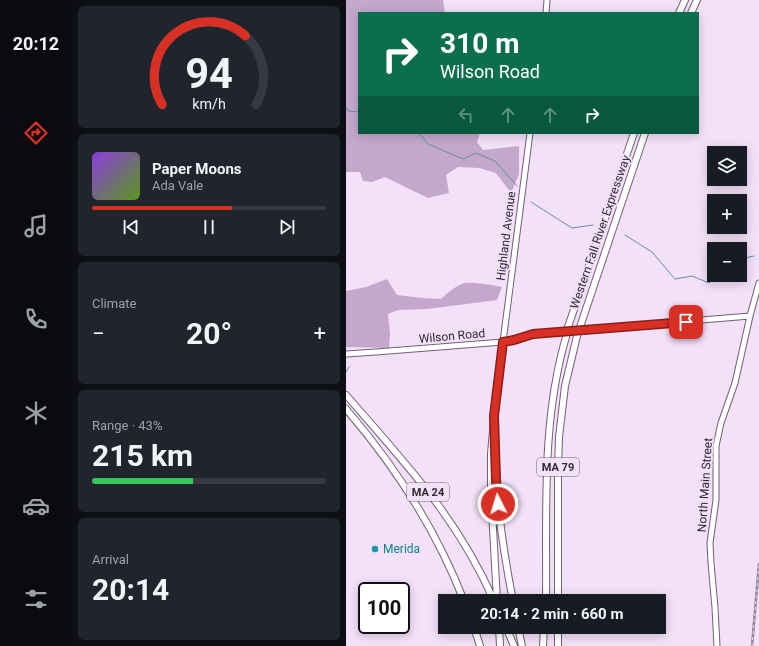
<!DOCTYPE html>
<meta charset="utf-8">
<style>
body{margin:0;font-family:Roboto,sans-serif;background:#20242c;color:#f1f3f6;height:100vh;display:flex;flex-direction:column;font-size:15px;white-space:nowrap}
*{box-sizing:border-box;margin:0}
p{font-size:13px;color:#9ea1a6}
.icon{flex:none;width:22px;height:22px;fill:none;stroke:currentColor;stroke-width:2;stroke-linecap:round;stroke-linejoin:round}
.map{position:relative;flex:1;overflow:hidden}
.drawer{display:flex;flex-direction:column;gap:6px;padding:6px;background:#0d0f14;width:274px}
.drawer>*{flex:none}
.top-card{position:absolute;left:12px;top:12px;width:341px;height:122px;border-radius:0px;box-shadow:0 2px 10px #0003;background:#0b6e4f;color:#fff;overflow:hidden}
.tools{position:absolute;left:361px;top:146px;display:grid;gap:8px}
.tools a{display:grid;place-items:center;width:40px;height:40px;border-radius:0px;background:#171b24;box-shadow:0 2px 10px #0003;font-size:20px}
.speed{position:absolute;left:12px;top:582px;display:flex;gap:8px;font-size:20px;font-weight:700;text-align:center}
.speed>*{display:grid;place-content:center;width:52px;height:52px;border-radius:50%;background:#171b24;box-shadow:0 2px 10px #0003;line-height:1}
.speed .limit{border:2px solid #111;border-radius:6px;background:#fff;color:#111}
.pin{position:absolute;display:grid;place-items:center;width:34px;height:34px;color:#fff;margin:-17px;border-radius:8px;box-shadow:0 2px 6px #0006}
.me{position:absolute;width:44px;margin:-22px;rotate:355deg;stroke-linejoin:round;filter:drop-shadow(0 0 3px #0008)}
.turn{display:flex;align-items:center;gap:14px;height:84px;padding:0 16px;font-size:18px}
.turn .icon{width:52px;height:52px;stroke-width:2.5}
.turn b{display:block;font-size:28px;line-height:34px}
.lanes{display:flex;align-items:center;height:38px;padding:0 16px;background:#0003;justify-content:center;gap:20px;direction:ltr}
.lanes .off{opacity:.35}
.big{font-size:30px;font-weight:700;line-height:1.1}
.drawer .widget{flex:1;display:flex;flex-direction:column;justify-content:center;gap:6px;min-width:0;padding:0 14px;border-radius:6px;background:#20242c}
.drawer .dial{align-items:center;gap:0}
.dial svg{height:104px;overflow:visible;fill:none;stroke:#363941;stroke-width:7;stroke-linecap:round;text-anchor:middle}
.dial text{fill:#f1f3f6;stroke:none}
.song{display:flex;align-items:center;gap:12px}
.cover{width:48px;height:48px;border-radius:6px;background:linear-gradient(135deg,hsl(270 70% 55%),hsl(90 70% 35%))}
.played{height:4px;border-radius:2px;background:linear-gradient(90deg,#d93025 60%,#363941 60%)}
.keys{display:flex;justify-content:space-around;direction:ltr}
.heat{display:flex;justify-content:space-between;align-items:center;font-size:22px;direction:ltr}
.charge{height:6px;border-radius:3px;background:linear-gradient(90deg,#34c759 43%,#363941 0)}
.trip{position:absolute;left:92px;top:594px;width:228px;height:40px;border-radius:0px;background:#171b24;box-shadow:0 2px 10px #0003;font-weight:700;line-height:40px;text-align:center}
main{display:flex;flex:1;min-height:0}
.tab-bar{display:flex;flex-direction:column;width:72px;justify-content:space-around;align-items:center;background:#090b0e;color:#9ea1a6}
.tab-bar .icon{width:28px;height:28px}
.tab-bar .selected{color:#d93025}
.tab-bar b{font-size:18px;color:#f1f3f6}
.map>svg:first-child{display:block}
.forest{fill:#c4a8cc}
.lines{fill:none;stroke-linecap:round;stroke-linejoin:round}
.stream{stroke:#678fa9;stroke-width:1}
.secondary-casing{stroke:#716075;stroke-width:7}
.motorway-casing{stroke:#716075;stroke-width:8}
.secondary{stroke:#fff;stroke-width:5}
.motorway{stroke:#fff;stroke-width:6}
.rail-casing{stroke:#8f8293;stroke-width:2.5}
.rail{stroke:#f3e0f9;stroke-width:1;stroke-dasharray:3;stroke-linecap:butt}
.motorway-bridge-casing{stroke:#716075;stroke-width:8;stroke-linecap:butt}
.motorway-bridge{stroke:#fff;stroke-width:6}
.route-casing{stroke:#8d1f18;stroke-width:10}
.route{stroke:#d93025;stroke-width:7}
.culture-dot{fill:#0f9aa8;stroke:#f3e0f9;stroke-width:1.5}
.labels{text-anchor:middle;stroke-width:4;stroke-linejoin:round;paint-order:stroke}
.shield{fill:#f3e0f9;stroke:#6a606e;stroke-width:1}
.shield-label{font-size:11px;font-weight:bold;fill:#302932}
.street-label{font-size:12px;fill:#302932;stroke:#f3e0f9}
.culture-label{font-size:12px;fill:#0d838f;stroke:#f3e0f9;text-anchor:start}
</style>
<main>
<nav class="tab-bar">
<b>20:12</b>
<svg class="icon selected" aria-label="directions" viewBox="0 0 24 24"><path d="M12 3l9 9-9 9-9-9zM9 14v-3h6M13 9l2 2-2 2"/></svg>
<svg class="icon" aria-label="music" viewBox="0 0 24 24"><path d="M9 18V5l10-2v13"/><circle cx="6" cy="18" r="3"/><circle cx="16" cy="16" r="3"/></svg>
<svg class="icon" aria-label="phone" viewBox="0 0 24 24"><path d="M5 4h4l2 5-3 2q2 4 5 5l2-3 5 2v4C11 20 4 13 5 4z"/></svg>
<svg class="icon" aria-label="climate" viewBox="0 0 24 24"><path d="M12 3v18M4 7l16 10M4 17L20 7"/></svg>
<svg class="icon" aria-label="car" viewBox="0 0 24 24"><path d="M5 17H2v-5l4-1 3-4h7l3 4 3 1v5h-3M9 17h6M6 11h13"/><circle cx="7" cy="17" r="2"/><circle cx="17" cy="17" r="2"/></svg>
<svg class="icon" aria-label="filters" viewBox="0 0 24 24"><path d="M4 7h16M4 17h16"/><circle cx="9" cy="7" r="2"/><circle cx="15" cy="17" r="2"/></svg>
</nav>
<section class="drawer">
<div class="widget dial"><svg viewBox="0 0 100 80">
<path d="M14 69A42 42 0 1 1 86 69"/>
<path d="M14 69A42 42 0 0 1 78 16" stroke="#d93025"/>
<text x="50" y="56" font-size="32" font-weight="700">94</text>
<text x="50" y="72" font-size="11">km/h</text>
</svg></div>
<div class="widget">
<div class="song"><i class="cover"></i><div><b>Paper Moons</b><p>Ada Vale</p></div></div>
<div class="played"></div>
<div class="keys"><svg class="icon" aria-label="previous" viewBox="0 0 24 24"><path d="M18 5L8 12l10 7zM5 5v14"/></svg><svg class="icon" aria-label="pause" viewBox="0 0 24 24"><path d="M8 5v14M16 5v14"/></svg><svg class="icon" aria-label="next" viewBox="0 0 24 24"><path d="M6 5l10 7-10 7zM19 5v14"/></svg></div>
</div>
<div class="widget"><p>Climate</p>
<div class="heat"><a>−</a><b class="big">20°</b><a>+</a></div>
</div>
<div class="widget"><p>Range · 43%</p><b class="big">215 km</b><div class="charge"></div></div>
<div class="widget"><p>Arrival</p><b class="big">20:14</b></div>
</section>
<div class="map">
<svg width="413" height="646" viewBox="0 0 413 646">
<rect width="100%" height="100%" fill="#f3e0f9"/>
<path class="forest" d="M 0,0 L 97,0 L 99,13 L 13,13 L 13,133 L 134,133 L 131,142 L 137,150 L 173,146 L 173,174 L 165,193 L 150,173 L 133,168 L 112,167 L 100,175 L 103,193 L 82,198 L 39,177 L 26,182 L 17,181 L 14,172 L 0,172 Z
M 41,279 L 51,295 L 76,298 L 95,299 C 100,294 112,284 119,283 C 128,282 146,285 156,287 L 151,300 L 81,309 L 52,310 L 42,314 L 44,334 L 43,348 L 0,347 L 0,291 L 20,287 Z"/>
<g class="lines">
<path class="stream" d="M 0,107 L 2,111 L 13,112
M 73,133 L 82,144 L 117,159 L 130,153 L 149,161 L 171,186
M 185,202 L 226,228 L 247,225
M 279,235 L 306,252 L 329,279 L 346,276 L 363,283 L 371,278 L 374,275
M 394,259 L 408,256
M 0,372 L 3,367"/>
<defs>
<path id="secondary" d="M 200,13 L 201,0
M 157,342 L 184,133
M 0,354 L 30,352 L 157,342 L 168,341 L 187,334 L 404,316
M 371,646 L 369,608 L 365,563 L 364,543 L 370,500 L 370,446 L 375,423 L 389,383 L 404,316 L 413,283"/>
<path id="motorway" d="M 333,13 L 339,0
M 345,13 L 351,0
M 222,327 L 288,133
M 234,327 L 299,133
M 0,395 C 32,432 66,469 95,509 C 116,538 134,569 148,601
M 0,409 C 50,467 90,529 118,601
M 149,435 C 150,454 150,472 151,491 C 154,528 160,565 167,601
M 151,601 L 145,492 L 145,454 L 150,395 L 157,342
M 200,601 C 201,513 195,423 220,337
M 212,601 L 212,469 L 213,437 L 219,386 L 231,336
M 128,627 L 134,646
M 153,627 L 154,646
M 160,627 L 168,646
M 172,627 L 176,646
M 212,627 L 212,646
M 197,646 L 198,627"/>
</defs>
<use href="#secondary" class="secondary-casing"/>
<use href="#motorway" class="motorway-casing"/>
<use href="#secondary" class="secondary"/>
<use href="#motorway" class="motorway"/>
<defs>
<path id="rail" d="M 406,646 L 413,564"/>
</defs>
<use href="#rail" class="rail-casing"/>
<use href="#rail" class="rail"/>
<defs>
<path id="motorway-bridge" d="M 231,336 L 234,327
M 220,337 L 222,327"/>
</defs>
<use href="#motorway-bridge" class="motorway-bridge-casing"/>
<use href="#motorway-bridge" class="motorway-bridge"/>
</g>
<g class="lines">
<defs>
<path id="route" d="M 152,504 L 150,480 L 148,416 L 157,342 L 168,340 L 187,334 L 340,322"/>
</defs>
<use href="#route" class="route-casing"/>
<use href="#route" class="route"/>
</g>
<circle class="culture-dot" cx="29" cy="549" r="4"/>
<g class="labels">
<g class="shield">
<rect x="191" y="458" width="42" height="18" rx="3"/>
<rect x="61" y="483" width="42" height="18" rx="3"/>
</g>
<g class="shield-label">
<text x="212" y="471">MA 79</text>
<text x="82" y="496">MA 24</text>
</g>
<g class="street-label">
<text transform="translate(254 232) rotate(-71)" y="4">Western Fall River Expressway</text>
<text transform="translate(160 236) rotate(-83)" y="4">Highland Avenue</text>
<text transform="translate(106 336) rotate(-5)" y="4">Wilson Road</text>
<text transform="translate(359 485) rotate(-86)" y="4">North Main Street</text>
</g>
<g class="culture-label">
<text x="37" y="553">Merida</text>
</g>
</g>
</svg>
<div class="tools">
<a><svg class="icon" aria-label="layers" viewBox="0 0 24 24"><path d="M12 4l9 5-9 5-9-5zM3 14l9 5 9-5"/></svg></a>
<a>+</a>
<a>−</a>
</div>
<div class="speed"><div class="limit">100</div></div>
<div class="pin" style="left:340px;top:322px;background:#d93025"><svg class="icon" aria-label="arrive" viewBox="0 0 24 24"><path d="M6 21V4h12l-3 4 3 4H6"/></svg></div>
<svg class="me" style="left:152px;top:504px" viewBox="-20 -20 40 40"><circle r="17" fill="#d93025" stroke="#fff" stroke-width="3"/><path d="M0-11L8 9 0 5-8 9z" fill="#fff"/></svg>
<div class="trip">20:14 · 2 min · 660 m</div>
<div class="top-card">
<div class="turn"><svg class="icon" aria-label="right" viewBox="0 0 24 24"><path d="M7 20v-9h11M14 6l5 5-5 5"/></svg><div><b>310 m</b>Wilson Road</div></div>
<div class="lanes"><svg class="icon off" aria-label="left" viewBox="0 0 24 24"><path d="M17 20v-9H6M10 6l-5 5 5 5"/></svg><svg class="icon off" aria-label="ahead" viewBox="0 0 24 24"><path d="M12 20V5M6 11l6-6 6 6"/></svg><svg class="icon off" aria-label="ahead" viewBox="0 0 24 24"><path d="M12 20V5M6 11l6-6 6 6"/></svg><svg class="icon" aria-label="right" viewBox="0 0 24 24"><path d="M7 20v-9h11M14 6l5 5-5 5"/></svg></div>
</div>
</div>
</main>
